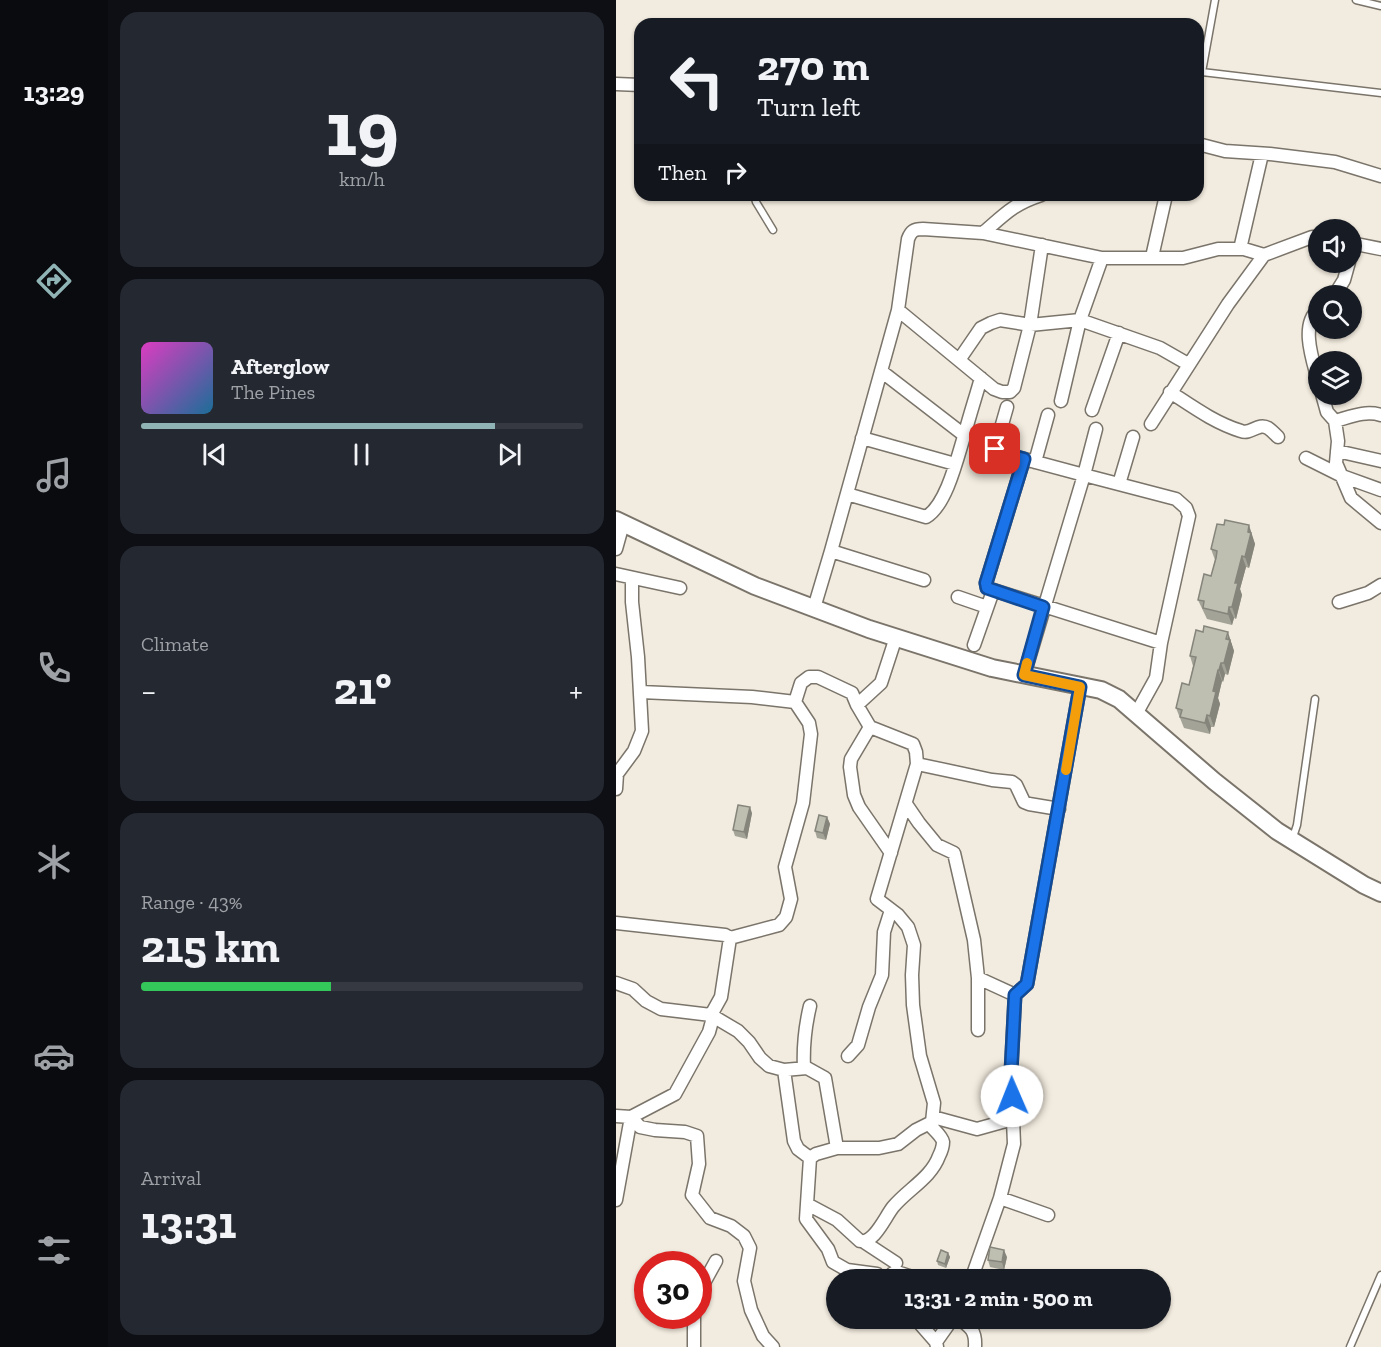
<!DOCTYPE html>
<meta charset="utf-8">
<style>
body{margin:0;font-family:"Zilla Slab",serif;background:#242831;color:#f1f3f6;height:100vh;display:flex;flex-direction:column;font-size:22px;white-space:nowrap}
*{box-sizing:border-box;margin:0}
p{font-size:20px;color:#9ea1a6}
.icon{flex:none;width:33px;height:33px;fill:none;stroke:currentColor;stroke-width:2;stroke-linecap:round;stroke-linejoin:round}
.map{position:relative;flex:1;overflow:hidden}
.sheet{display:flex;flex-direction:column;gap:12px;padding:12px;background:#0d0f14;width:508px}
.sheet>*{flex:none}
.banner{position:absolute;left:18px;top:18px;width:570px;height:183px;border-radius:18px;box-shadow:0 2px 4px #0004;background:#171b24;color:#f1f3f6;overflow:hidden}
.buttons{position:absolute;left:692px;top:219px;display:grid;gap:12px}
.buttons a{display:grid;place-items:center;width:54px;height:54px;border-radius:50%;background:#171b24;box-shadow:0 2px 4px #0004;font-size:30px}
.speed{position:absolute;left:18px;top:1251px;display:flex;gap:12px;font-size:30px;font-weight:700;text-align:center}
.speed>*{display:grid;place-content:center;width:78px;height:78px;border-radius:50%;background:#171b24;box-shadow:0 2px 4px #0004;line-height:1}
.speed .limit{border:9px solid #d22;background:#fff;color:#111}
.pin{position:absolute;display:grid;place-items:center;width:51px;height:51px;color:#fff;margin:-26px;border-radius:12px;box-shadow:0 3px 9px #0006}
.me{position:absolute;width:66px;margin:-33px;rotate:359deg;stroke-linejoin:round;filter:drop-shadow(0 0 4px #0008)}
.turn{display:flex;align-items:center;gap:21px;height:126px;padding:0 24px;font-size:27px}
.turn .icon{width:78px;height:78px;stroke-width:2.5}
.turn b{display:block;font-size:42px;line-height:51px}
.then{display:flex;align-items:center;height:57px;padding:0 24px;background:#0003;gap:12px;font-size:22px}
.big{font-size:45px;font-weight:800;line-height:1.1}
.sheet .card{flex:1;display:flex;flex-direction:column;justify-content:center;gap:9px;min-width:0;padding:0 21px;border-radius:18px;background:#242831}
.sheet .dial{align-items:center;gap:0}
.dial b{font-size:78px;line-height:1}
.song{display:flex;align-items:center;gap:18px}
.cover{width:72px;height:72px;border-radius:9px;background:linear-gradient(135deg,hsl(310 70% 55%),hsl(200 70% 35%))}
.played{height:6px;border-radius:3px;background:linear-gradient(90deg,#90b4b5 80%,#363941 80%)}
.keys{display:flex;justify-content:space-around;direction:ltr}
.heat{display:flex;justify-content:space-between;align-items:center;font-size:33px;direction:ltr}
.charge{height:9px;border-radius:4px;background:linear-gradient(90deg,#34c759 43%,#363941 0)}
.trip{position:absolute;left:210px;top:1269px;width:345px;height:60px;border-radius:30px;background:#171b24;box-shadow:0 2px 4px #0004;font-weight:800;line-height:60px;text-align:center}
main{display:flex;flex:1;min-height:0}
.tab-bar{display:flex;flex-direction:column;width:108px;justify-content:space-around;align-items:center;background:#090b0e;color:#9ea1a6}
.tab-bar .icon{width:42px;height:42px}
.tab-bar .on{color:#90b4b5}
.tab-bar b{font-size:27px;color:#f1f3f6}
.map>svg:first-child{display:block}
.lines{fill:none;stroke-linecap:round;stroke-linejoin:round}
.lane-casing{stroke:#7a746a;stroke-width:9}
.street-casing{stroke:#7a746a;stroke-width:15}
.secondary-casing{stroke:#7a746a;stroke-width:20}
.lane{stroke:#fff;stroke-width:6}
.street{stroke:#fff;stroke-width:12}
.secondary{stroke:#fff;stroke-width:16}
.wall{fill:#a3a398}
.shaded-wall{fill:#85857c}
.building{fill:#bebeb1;stroke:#85857c;stroke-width:1.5}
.route-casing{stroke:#114b97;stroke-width:15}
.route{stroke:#1a73e8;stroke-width:10}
.slow{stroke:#f59e0b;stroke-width:10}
</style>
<main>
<nav class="tab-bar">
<b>13:29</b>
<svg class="icon on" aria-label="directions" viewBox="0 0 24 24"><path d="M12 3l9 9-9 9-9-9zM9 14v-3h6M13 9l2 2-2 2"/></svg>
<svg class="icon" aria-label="music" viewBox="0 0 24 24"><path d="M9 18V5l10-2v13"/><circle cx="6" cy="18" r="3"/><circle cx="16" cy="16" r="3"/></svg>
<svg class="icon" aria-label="phone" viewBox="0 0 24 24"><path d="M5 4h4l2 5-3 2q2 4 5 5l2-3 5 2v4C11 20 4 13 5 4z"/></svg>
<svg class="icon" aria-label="climate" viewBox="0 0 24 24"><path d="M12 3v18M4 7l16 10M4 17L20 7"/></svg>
<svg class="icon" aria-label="car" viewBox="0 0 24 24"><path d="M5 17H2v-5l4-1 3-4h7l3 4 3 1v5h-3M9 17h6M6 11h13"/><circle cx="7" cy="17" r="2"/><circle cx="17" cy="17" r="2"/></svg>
<svg class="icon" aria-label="filters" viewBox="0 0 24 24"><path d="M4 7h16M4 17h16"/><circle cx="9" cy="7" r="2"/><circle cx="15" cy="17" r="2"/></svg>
</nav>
<section class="sheet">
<div class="card dial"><b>19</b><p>km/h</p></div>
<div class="card">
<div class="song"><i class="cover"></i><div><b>Afterglow</b><p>The Pines</p></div></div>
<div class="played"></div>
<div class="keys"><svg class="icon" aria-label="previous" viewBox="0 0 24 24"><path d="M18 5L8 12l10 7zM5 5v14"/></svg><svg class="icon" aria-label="pause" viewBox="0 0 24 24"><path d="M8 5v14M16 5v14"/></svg><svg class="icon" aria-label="next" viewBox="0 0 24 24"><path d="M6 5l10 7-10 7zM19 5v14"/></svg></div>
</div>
<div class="card"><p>Climate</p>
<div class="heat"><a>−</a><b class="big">21°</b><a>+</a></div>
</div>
<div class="card"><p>Range · 43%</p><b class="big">215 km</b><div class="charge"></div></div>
<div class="card"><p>Arrival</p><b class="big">13:31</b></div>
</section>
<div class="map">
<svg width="765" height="1347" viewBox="0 0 765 1347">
<rect width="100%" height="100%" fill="#f2ebdf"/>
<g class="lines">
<defs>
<path id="lane" d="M 740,0 L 765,6
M 582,72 L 586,72 L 599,0
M 586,72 L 765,93
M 138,195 L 140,202 L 157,230
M 676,840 L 681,825 L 699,699
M 734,1347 L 765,1275"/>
<path id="street" d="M 0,84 L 24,85
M 582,144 L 609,151 L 654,154 L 719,162 L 765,176
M 367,233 C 388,215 397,204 425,195
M 735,243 L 765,249
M 624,249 L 646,154
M 536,257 L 550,195
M 718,296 L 728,280 L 733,262
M 282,310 L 378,389 L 386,392 L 394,392 L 398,388 L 414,325 L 426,245
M 702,310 C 684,325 697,361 702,380
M 343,360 L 365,328 L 375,323 L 384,320 L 414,325 L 464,320 L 544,348 L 572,364
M 265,371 L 348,435
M 554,392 C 577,407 599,423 625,431 C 635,435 642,422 652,428 C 655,430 659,434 662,437
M 706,394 L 711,412 L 719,421 L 722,441 L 720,463 L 735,498 L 765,523
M 445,401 L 464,320 L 486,258 L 567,258 L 602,249 L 628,249 L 648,255
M 391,407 L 379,449 L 386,453 L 468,475 L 408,675
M 476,410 L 503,333
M 719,421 C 734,417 749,410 765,415
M 535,424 L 612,304 L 648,255 L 696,237 L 702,237
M 246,438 L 339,464
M 721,451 L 765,461
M 690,458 L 726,476 L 765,490
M 408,459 L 370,583 L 371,588 L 545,643 L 573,516 L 570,508 L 560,499 L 468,475 L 480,429
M 419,462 L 432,415
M 503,484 L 517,437
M 231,494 L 310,517 C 331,505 342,455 349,433 C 354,414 360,396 365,378
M 0,549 L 7,524
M 215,551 L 308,580
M 0,574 L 64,588
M 342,597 L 371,607
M 723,602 L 752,593 L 765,585
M 198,608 L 215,551 L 282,310 L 292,239 C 295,231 298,229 307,229 L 367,233 L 486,258
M 358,645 L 377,591
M 25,692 L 136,697 L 179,702 L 185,683 L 193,677 L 202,677 L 236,693 L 241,705 L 254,727 L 297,744 L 300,752 L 301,764 L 261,899 L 282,915 L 292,927 L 298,945 L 296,975 L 297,1005 L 304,1056 L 318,1103 L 316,1122 L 300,1130 L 282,1144 L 263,1148 L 221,1148
M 241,705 L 265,683 L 280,637
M 520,714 L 540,678 L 545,643
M 254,727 L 235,759 L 234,767 L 238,795 L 243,807 L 275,853
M 301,764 L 376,780 L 396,782 L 400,785 L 408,802 L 413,804 L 443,809
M 0,789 L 1,774 L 18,751 L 26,731 L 22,657 L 16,602 L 16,578
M 290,804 L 303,823 L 321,845 L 338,853 L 358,940 L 362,978 L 399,995
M 0,923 L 109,935 L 114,938 L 105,997 L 95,1015 L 122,1031 L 133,1042 L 144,1058 L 153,1066 L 168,1070 L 191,1068 L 209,1078 L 221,1148 L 200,1154 L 194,1158 L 190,1219 L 212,1249 L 217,1262 L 231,1270 L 261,1274 L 265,1280
M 114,938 L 163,925 L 170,917 L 175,899 L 169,867 L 187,803 L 195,734 L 193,723 L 179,702
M 0,983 L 17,989 L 30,1001 L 45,1009 L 95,1015 L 96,1021 L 93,1032 L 59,1094 L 15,1117 L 0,1116
M 362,1030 L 362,978
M 232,1056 L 242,1045 L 253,1007 L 266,975 L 268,932 L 275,910
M 188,1068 C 187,1047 189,1027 194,1006
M 168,1070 L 178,1141 L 182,1149 L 194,1158
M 15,1117 L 24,1127 L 39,1130 L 69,1132 L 81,1136 L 83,1164 L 76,1195 L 94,1218 L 115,1226 L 128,1236 L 134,1248 L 128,1281 L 135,1310 L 147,1336 L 157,1347
M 317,1117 L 361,1129 L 397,1119
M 384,1198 L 432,1215
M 0,1200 L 15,1117
M 191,1204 L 221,1220 L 244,1241 C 258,1244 269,1217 277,1207 C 292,1189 315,1178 323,1156 C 325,1152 327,1146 327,1142 C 326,1136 317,1129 313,1124
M 248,1242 L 280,1263
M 271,1280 L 277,1273 L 281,1272 L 305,1280
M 355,1280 L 384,1198 L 398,1144 L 395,1072 L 399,995 L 411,984 L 464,687
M 82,1300 L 89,1281 L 100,1261
M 78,1316 L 78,1347
M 299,1318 L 320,1342
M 342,1318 C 355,1327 360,1331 359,1347
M 321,1347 L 320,1342 L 337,1318"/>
<path id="secondary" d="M 0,520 L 139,586 L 253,629 L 376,668 L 485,690 L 503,699 L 598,781 L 661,831 L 748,885 L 765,893"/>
</defs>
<use href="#lane" class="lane-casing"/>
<use href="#street" class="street-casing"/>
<use href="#secondary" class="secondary-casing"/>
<use href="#lane" class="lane"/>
<use href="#street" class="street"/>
<use href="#secondary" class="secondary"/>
</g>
<path class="wall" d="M 608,525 L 637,537 L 637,539 L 639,544 L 633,568 L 630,567 L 624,589 L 626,595 L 620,619 L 618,618 L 616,625 L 591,619 L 582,600 L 595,576 L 599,560 L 595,549 Z
M 616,643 L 616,645 L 618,651 L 612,675 L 609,674 L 607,682 L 606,681 L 602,698 L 604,704 L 598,727 L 595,727 L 594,734 L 568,728 L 560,708 L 573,685 L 577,666 L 574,656 Z
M 136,813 L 131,839 L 119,836 L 117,830 Z
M 211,817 L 214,824 L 210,840 L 201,838 L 199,831 Z
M 332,1253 L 334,1257 L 330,1268 L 322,1265 L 321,1261 Z
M 391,1257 L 388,1270 L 374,1267 L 372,1260 Z"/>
<path class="shaded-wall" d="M 633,525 L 639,544 L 633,568 L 629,557 L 632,532 Z
M 626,556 L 630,567 L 624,589 L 626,595 L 620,619 L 616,607 L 619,583 Z
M 613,607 L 618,618 L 616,625 L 612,614 Z
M 612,632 L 618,651 L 612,675 L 608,663 Z
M 605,663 L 609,674 L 607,682 L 603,670 Z
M 602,670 L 606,681 L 602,698 L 604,704 L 598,727 L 594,716 L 597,691 Z
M 591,715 L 595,727 L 594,734 L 589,723 Z
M 134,807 L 136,813 L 131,839 L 128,832 Z
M 211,817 L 214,824 L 210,840 L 207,833 Z
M 388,1250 L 391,1257 L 388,1270 L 386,1262 Z
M 332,1253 L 334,1257 L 330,1268 L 329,1264 Z"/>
<path class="building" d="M 609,520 L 633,525 L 632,532 L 635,533 L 629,557 L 626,556 L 619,583 L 622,583 L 616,607 L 613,607 L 612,614 L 587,608 L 588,601 L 582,600 L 588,574 L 595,576 L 600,558 L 601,551 L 595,549 L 601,524 L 608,525 Z
M 588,626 L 612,632 L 610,639 L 614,640 L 608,663 L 605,663 L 603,670 L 602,670 L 597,691 L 600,692 L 594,716 L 591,715 L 589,723 L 564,717 L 566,710 L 560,708 L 566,683 L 573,685 L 580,657 L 574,656 L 580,630 L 587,632 Z
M 122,805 L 134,807 L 128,832 L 117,830 Z
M 203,815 L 211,817 L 207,833 L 199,831 Z
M 374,1247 L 388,1250 L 386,1262 L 372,1260 Z
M 325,1250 L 332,1253 L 329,1264 L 321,1261 Z"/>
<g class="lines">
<defs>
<path id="route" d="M 379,449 L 386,453 L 408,459 L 370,583 L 371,588 L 427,607 L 408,675 L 464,687 L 411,984 L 399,995 L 395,1072 L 396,1096"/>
</defs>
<use href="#route" class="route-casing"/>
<use href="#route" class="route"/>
<path class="slow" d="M 411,663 L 408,675 L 464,687 L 450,770"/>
</g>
</svg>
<div class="buttons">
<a><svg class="icon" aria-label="sound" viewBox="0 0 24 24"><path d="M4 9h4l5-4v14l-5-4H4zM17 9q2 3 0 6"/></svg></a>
<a><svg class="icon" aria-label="search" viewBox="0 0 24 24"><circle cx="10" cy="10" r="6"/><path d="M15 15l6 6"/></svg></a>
<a><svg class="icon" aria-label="layers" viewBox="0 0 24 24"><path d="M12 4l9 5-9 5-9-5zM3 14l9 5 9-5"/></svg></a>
</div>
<div class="speed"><div class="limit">30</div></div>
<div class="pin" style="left:379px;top:449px;background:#d93025"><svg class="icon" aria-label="arrive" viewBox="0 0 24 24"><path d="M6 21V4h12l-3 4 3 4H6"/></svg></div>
<svg class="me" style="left:396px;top:1096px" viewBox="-20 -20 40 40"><circle r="19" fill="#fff"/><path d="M0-13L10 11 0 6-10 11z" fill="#1a73e8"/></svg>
<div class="trip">13:31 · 2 min · 500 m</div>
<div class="banner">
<div class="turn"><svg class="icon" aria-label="left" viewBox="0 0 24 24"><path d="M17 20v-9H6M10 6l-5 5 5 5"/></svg><div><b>270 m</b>Turn left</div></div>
<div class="then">Then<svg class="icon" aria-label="right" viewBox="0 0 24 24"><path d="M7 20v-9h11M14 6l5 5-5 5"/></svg></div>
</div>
</div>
</main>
